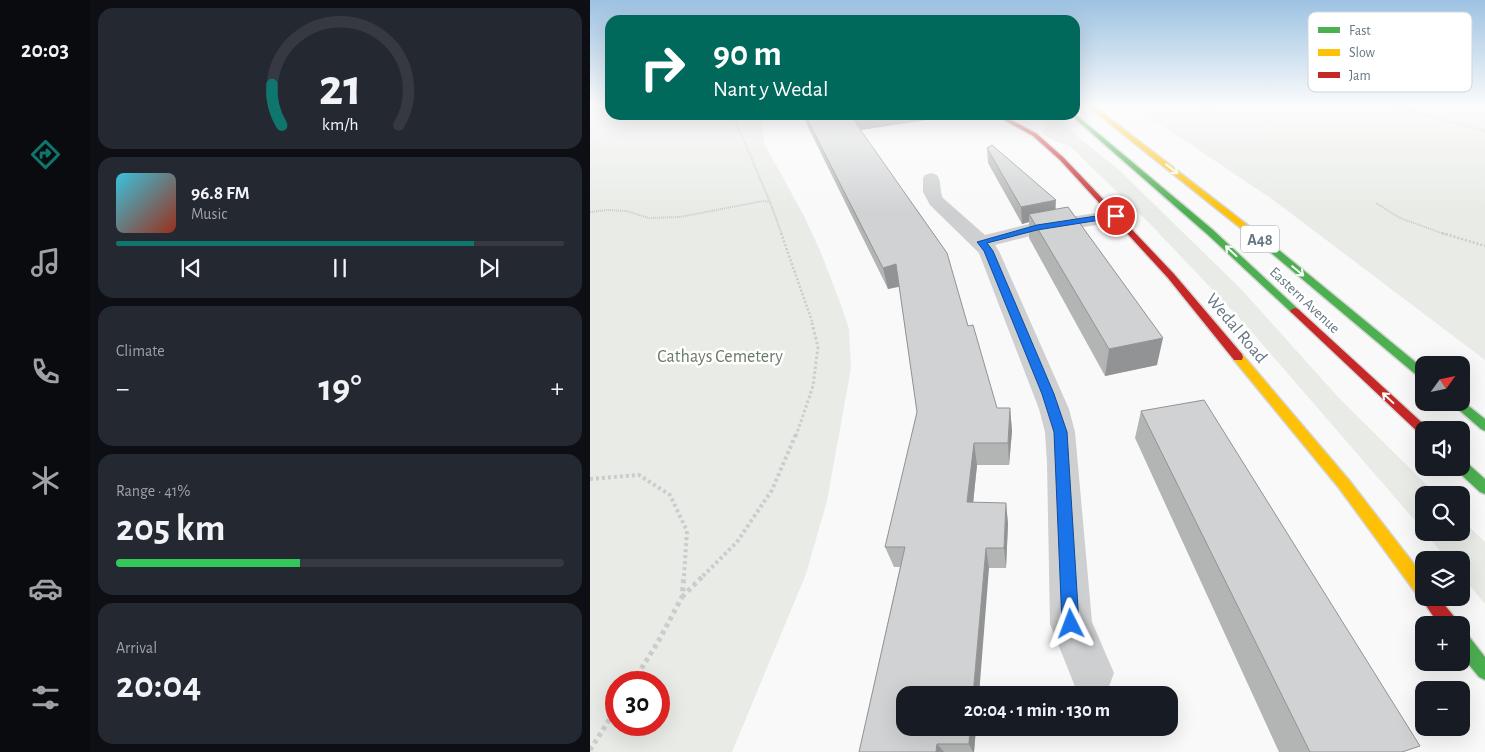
<!DOCTYPE html>
<meta charset="utf-8">
<style>
body{margin:0;font-family:"Alegreya Sans",sans-serif;background:#242831;color:#f1f3f6;height:100vh;display:flex;flex-direction:column;font-size:19px;white-space:nowrap}
*{box-sizing:border-box;margin:0}
p{font-size:16px;color:#9ea1a6}
.icon{flex:none;width:28px;height:28px;fill:none;stroke:currentColor;stroke-width:2;stroke-linecap:round;stroke-linejoin:round}
.map{position:relative;flex:1;overflow:hidden}
.sheet{display:flex;flex-direction:column;gap:8px;padding:8px;background:#0d0f14;width:500px}
.sheet>*{flex:none}
.guide{position:absolute;left:15px;top:15px;width:475px;height:105px;border-radius:15px;box-shadow:0 5px 20px #0002;background:#00695c;color:#fff;overflow:hidden}
.needle{width:32px;rotate:57deg}
.buttons{position:absolute;left:825px;top:356px;display:grid;gap:10px}
.buttons a{display:grid;place-items:center;width:55px;height:55px;border-radius:10px;background:#171b24;box-shadow:0 5px 20px #0002;font-size:25px}
.speed{position:absolute;left:15px;top:671px;display:flex;gap:10px;font-size:25px;font-weight:700;text-align:center}
.speed>*{display:grid;place-content:center;width:65px;height:65px;border-radius:50%;background:#171b24;box-shadow:0 5px 20px #0002;line-height:1}
.speed .limit{border:8px solid #d22;background:#fff;color:#111}
.pin{position:absolute;display:grid;place-items:center;width:42px;height:42px;color:#fff;margin:-21px;border:2px solid #fff;border-radius:50%;box-shadow:0 1px 5px #0007}
.me{position:absolute;width:55px;margin:-28px;rotate:357deg;stroke-linejoin:round;filter:drop-shadow(0 0 4px #0008)}
.turn{display:flex;align-items:center;gap:18px;height:105px;padding:0 25px;font-size:22px}
.turn .icon{width:65px;height:65px;stroke-width:2.5}
.turn b{display:block;font-size:35px;line-height:42px}
.big{font-size:38px;font-weight:600;line-height:1.1}
.sheet .widget{flex:1;display:flex;flex-direction:column;justify-content:center;gap:8px;min-width:0;padding:0 18px;border-radius:15px;background:#242831}
.sheet .dial{align-items:center;gap:0}
.dial svg{height:130px;overflow:visible;fill:none;stroke:#363941;stroke-width:7;stroke-linecap:round;text-anchor:middle}
.dial text{fill:#f1f3f6;stroke:none}
.song{display:flex;align-items:center;gap:15px}
.cover{width:60px;height:60px;border-radius:8px;background:linear-gradient(135deg,hsl(190 70% 55%),hsl(10 70% 35%))}
.played{height:5px;border-radius:2px;background:linear-gradient(90deg,#0f766e 80%,#363941 80%)}
.keys{display:flex;justify-content:space-around;direction:ltr}
.heat{display:flex;justify-content:space-between;align-items:center;font-size:28px;direction:ltr}
.charge{height:8px;border-radius:4px;background:linear-gradient(90deg,#34c759 41%,#363941 0)}
.trip{position:absolute;left:306px;top:686px;width:282px;height:50px;border-radius:15px;background:#171b24;box-shadow:0 5px 20px #0002;font-weight:600;line-height:50px;text-align:center}
main{display:flex;flex:1;min-height:0}
.tabs{display:flex;flex-direction:column;width:90px;justify-content:space-around;align-items:center;background:#090b0e;color:#9ea1a6}
.tabs .icon{width:35px;height:35px}
.tabs .active{color:#0f766e}
.tabs b{font-size:22px;color:#f1f3f6}
.map>svg:first-child{display:block}
.green{fill:#e8ebe6;fill-rule:evenodd}
.lines{fill:none;stroke-linecap:round;stroke-linejoin:round}
.fast-casing{stroke:#d5d6d7;stroke-width:3}
.slow-casing{stroke:#d5d6d7;stroke-width:3}
.jam-casing{stroke:#d5d6d7;stroke-width:3}
.path-far4{stroke:#cbcccd;stroke-width:2;stroke-dasharray:1 1;stroke-linecap:butt}
.path-far3{stroke:#cbcccd;stroke-width:2.5;stroke-dasharray:2 2;stroke-linecap:butt}
.path-far2{stroke:#cbcccd;stroke-width:3;stroke-dasharray:2.5 2.5;stroke-linecap:butt}
.path-far1{stroke:#cbcccd;stroke-width:4;stroke-dasharray:3 3;stroke-linecap:butt}
.path{stroke:#cbcccd;stroke-width:5;stroke-dasharray:4 4;stroke-linecap:butt}
.street{fill:#cecfd0;fill-rule:evenodd}
.fast{fill:#4caf50;fill-rule:evenodd}
.slow{fill:#ffc107;fill-rule:evenodd}
.jam{fill:#c62828;fill-rule:evenodd}
.wall{fill:#b3b5b5}
.shaded-wall{fill:#929394}
.building{fill:#d0d2d3;stroke:#929394}
.oneway{stroke:#f6fbf6}
.route{fill:#1a73e8;stroke:#114b97}
.labels{text-anchor:middle;stroke-width:5;stroke-linejoin:round;paint-order:stroke}
.far-street-label{font-size:15px;fill:#657683;stroke:#fff}
.shield{fill:#fff;stroke:#939fa8;stroke-width:1}
.shield-label{font-size:16px;font-weight:bold;fill:#657683}
.street-label{font-size:18px;fill:#657683;stroke:#fff}
.park-label{font-size:18px;fill:#687a64;stroke:#fff}
.key{fill:#fff;stroke:#d1d6da;stroke-width:1}
.key-label{font-size:14px;fill:#657683}
</style>
<main>
<nav class="tabs">
<b>20:03</b>
<svg class="icon active" aria-label="directions" viewBox="0 0 24 24"><path d="M12 3l9 9-9 9-9-9zM9 14v-3h6M13 9l2 2-2 2"/></svg>
<svg class="icon" aria-label="music" viewBox="0 0 24 24"><path d="M9 18V5l10-2v13"/><circle cx="6" cy="18" r="3"/><circle cx="16" cy="16" r="3"/></svg>
<svg class="icon" aria-label="phone" viewBox="0 0 24 24"><path d="M5 4h4l2 5-3 2q2 4 5 5l2-3 5 2v4C11 20 4 13 5 4z"/></svg>
<svg class="icon" aria-label="climate" viewBox="0 0 24 24"><path d="M12 3v18M4 7l16 10M4 17L20 7"/></svg>
<svg class="icon" aria-label="car" viewBox="0 0 24 24"><path d="M5 17H2v-5l4-1 3-4h7l3 4 3 1v5h-3M9 17h6M6 11h13"/><circle cx="7" cy="17" r="2"/><circle cx="17" cy="17" r="2"/></svg>
<svg class="icon" aria-label="filters" viewBox="0 0 24 24"><path d="M4 7h16M4 17h16"/><circle cx="9" cy="7" r="2"/><circle cx="15" cy="17" r="2"/></svg>
</nav>
<section class="sheet">
<div class="widget dial"><svg viewBox="0 0 100 80">
<path d="M14 69A42 42 0 1 1 86 69"/>
<path d="M14 69A42 42 0 0 1 8 44" stroke="#0f766e"/>
<text x="50" y="56" font-size="32" font-weight="700">21</text>
<text x="50" y="72" font-size="11">km/h</text>
</svg></div>
<div class="widget">
<div class="song"><i class="cover"></i><div><b>96.8 FM</b><p>Music</p></div></div>
<div class="played"></div>
<div class="keys"><svg class="icon" aria-label="previous" viewBox="0 0 24 24"><path d="M18 5L8 12l10 7zM5 5v14"/></svg><svg class="icon" aria-label="pause" viewBox="0 0 24 24"><path d="M8 5v14M16 5v14"/></svg><svg class="icon" aria-label="next" viewBox="0 0 24 24"><path d="M6 5l10 7-10 7zM19 5v14"/></svg></div>
</div>
<div class="widget"><p>Climate</p>
<div class="heat"><a>−</a><b class="big">19°</b><a>+</a></div>
</div>
<div class="widget"><p>Range · 41%</p><b class="big">205 km</b><div class="charge"></div></div>
<div class="widget"><p>Arrival</p><b class="big">20:04</b></div>
</section>
<div class="map">
<svg width="895" height="752" viewBox="0 0 895 752">
<rect width="100%" height="100%" fill="#f9f9f9"/>
<path class="green" d="M 0,107 L 20,107 L 20,115 L 170,115 L 175,145 L 214,216 L 231,253 L 251,305 L 259,329 L 261,368 L 237,501 L 216,574 L 142,752 L 0,752 ZM 69,682 L 69,725 L 26,725 L 26,682 Z
M 544,107 L 895,107 L 895,360 L 682,199 Z
M 459,115 L 467,115 L 492,140 L 528,169 L 650,288 L 748,397 L 847,495 L 834,495 L 834,531 L 655,324 L 562,226 L 481,147 L 464,141 L 451,132 L 458,126 L 451,122 L 461,119 Z
M 871,519 L 895,542 L 895,604 L 871,575 L 871,560 L 858,560 L 835,533 L 871,532 Z"/>
<g class="lines">
<defs>
<path id="fast" d="M 485,114 L 623,230 L 708,309 L 710,311 L 708,313 L 702,313 L 617,234 L 481,115 Z
M 667,237 L 673,237 L 834,369 L 834,379 L 830,378 L 667,241 Z
M 871,400 L 895,419 L 895,431 L 891,429 L 860,402 L 871,402 Z
M 871,461 L 876,462 L 895,479 L 895,494 L 890,492 L 866,470 L 865,468 L 871,468 Z
M 871,631 L 877,634 L 895,657 L 895,680 L 889,677 L 871,655 Z"/>
<path id="slow" d="M 499,107 L 505,107 L 673,237 L 673,241 L 667,241 Z
M 648,353 L 652,354 L 759,480 L 834,577 L 834,598 L 835,598 L 834,598 L 828,596 L 749,488 L 644,360 L 643,357 Z"/>
<path id="jam" d="M 405,115 L 412,115 L 447,134 L 474,158 L 584,274 L 652,354 L 653,357 L 652,360 L 644,360 L 578,278 L 470,160 L 443,136 Z
M 705,308 L 708,309 L 840,430 L 834,430 L 834,436 L 830,434 L 702,313 L 700,311 L 702,309 Z
M 834,592 L 834,598 L 849,598 L 866,619 L 868,625 L 849,625 L 831,598 Z"/>
</defs>
<use href="#fast" class="fast-casing"/>
<use href="#slow" class="slow-casing"/>
<use href="#jam" class="jam-casing"/>
<path class="path-far4" d="M 611,107 L 626,115
M 803,107 L 895,131
M 143,115 L 180,202
M 786,203 L 810,218 L 857,235
M 0,212 L 17,210 L 36,211 L 59,218 L 90,217 L 173,201 L 180,202 L 192,235"/>
<path class="path-far3" d="M 191,233 L 223,324
M 852,233 L 895,246"/>
<path class="path-far2" d="M 206,436 L 223,386 L 228,347 L 222,323"/>
<path class="path-far1" d="M 0,479 L 49,475 L 80,495 L 97,531 L 94,576
M 113,576 L 147,542 L 182,490 L 206,434"/>
<path class="path" d="M 92,597 L 114,575
M 43,682 L 68,642 L 92,597 L 94,575
M 0,750 L 26,709"/>
<path class="street" d="M 341,173 L 347,175 C 352,181 349,191 353,198 L 395,235 L 447,222 L 526,210 L 533,212 L 535,216 L 533,220 L 526,222 L 448,234 L 405,245 L 409,251 L 479,409 L 485,432 L 502,622 L 524,673 L 518,689 L 502,695 L 486,689 L 460,624 L 457,463 L 455,432 L 449,409 L 389,253 L 340,205 L 333,192 L 333,178 L 335,175 Z"/>
<use href="#fast" class="fast"/>
<use href="#slow" class="slow"/>
<use href="#jam" class="jam"/>
</g>
<path class="wall" d="M 212,115 L 343,115 L 343,119 L 270,130 L 378,326 L 407,408 L 420,408 L 422,431 L 419,465 L 387,465 L 383,503 L 416,503 L 418,524 L 416,568 L 399,568 L 315,728 L 386,728 L 384,752 L 269,752 L 310,567 L 304,567 L 295,547 L 327,412 L 309,287 L 298,289 Z
M 397,148 L 466,209 L 567,365 L 515,376 L 439,238 L 439,222 L 432,224 L 398,163 Z
M 551,411 L 812,752 L 689,752 L 545,438 Z"/>
<path class="shaded-wall" d="M 260,115 L 343,115 L 343,119 L 264,131 Z
M 466,200 L 465,217 L 439,214 L 439,222 L 432,224 L 431,207 Z
M 306,264 L 311,286 L 298,289 L 293,268 Z
M 573,338 L 567,365 L 515,376 L 519,349 Z
M 420,408 L 422,431 L 419,465 L 418,443 Z
M 384,443 L 387,465 L 381,523 L 377,502 Z
M 416,503 L 418,524 L 416,568 L 414,548 Z
M 396,548 L 399,568 L 389,695 L 383,695 Z
M 380,728 L 386,728 L 384,752 L 383,752 L 379,744 Z
M 347,744 L 354,752 L 346,752 Z"/>
<path class="building" d="M 215,115 L 260,115 L 357,253 L 378,326 L 383,325 L 407,408 L 420,408 L 418,443 L 384,443 L 377,502 L 416,503 L 414,548 L 396,548 L 383,695 L 315,695 L 315,728 L 380,728 L 379,744 L 347,744 L 346,752 L 269,752 L 315,547 L 295,547 L 327,412 L 306,264 L 293,268 Z
M 402,145 L 466,200 L 431,207 L 397,148 Z
M 478,207 L 573,338 L 519,349 L 439,214 Z
M 614,400 L 830,746 L 812,752 L 720,752 L 551,411 Z"/>
<defs><path id="oneway-shaft" d="M-6 0H5M1.5-3L5.5 0L1.5 3" fill="none" stroke-width="1.6" stroke-linecap="round" stroke-linejoin="round" transform="scale(1.25)"/></defs>
<g class="oneway">
<use href="#oneway-shaft" transform="translate(582 169) rotate(38)"/>
<use href="#oneway-shaft" transform="translate(641 251) rotate(-137)"/>
<use href="#oneway-shaft" transform="translate(708 271) rotate(40)"/>
<use href="#oneway-shaft" transform="translate(798 398) rotate(-137)"/>
</g>
<linearGradient id="sky" x2="0" y2="1"><stop stop-color="#9dc2e2"/><stop offset="0.5" stop-color="#fcfcfc"/><stop offset="1" stop-color="#fcfcfc" stop-opacity="0"/></linearGradient>
<rect width="895" height="212" fill="url(#sky)"/>
<path class="route" d="M 526,213 L 530,216 L 529,217 L 447,230 L 397,243 L 403,251 L 464,394 L 477,432 L 489,624 L 487,631 L 481,633 L 475,631 L 472,624 L 464,432 L 452,394 L 394,251 L 387,242 L 447,225 Z"/>
<g class="labels">
<g class="far-street-label">
<text transform="translate(715 300) rotate(43)" y="5">Eastern Avenue</text>
</g>
<rect class="shield" x="651" y="225.5" width="38" height="27" rx="4"/>
<g class="shield-label">
<text x="670" y="245">A48</text>
</g>
<g class="street-label">
<text transform="translate(647 328) rotate(50)" y="6">Wedal Road</text>
</g>
<g class="park-label">
<text x="130" y="362">Cathays Cemetery</text>
</g>
</g>
<rect x="718" y="12" width="164" height="80" rx="8" class="key"/>
<rect x="728" y="27" width="22" height="6" fill="#4caf50"/>
<rect x="728" y="49" width="22" height="7" fill="#ffc107"/>
<rect x="728" y="72" width="22" height="6" fill="#c62828"/>
<g class="key-label">
<text x="759" y="35">Fast</text>
<text x="759" y="57">Slow</text>
<text x="759" y="80">Jam</text>
</g>
</svg>
<div class="buttons">
<a><svg class="needle" viewBox="-14 -14 28 28"><path d="M0-13l5 13h-10z" fill="#e53935"/><path d="M0 13l5-13h-10z" fill="#9ea1a6"/></svg></a>
<a><svg class="icon" aria-label="sound" viewBox="0 0 24 24"><path d="M4 9h4l5-4v14l-5-4H4zM17 9q2 3 0 6"/></svg></a>
<a><svg class="icon" aria-label="search" viewBox="0 0 24 24"><circle cx="10" cy="10" r="6"/><path d="M15 15l6 6"/></svg></a>
<a><svg class="icon" aria-label="layers" viewBox="0 0 24 24"><path d="M12 4l9 5-9 5-9-5zM3 14l9 5 9-5"/></svg></a>
<a>+</a>
<a>−</a>
</div>
<div class="speed"><div class="limit">30</div></div>
<div class="pin" style="left:526px;top:216px;background:#d93025"><svg class="icon" aria-label="arrive" viewBox="0 0 24 24"><path d="M6 21V4h12l-3 4 3 4H6"/></svg></div>
<svg class="me" style="left:481px;top:624px" viewBox="-20 -20 40 40"><path d="M0-17L14 15 0 8-14 15z" fill="#1a73e8" stroke="#fff" stroke-width="4"/></svg>
<div class="trip">20:04 · 1 min · 130 m</div>
<div class="guide">
<div class="turn"><svg class="icon" aria-label="right" viewBox="0 0 24 24"><path d="M7 20v-9h11M14 6l5 5-5 5"/></svg><div><b>90 m</b>Nant y Wedal</div></div>
</div>
</div>
</main>
